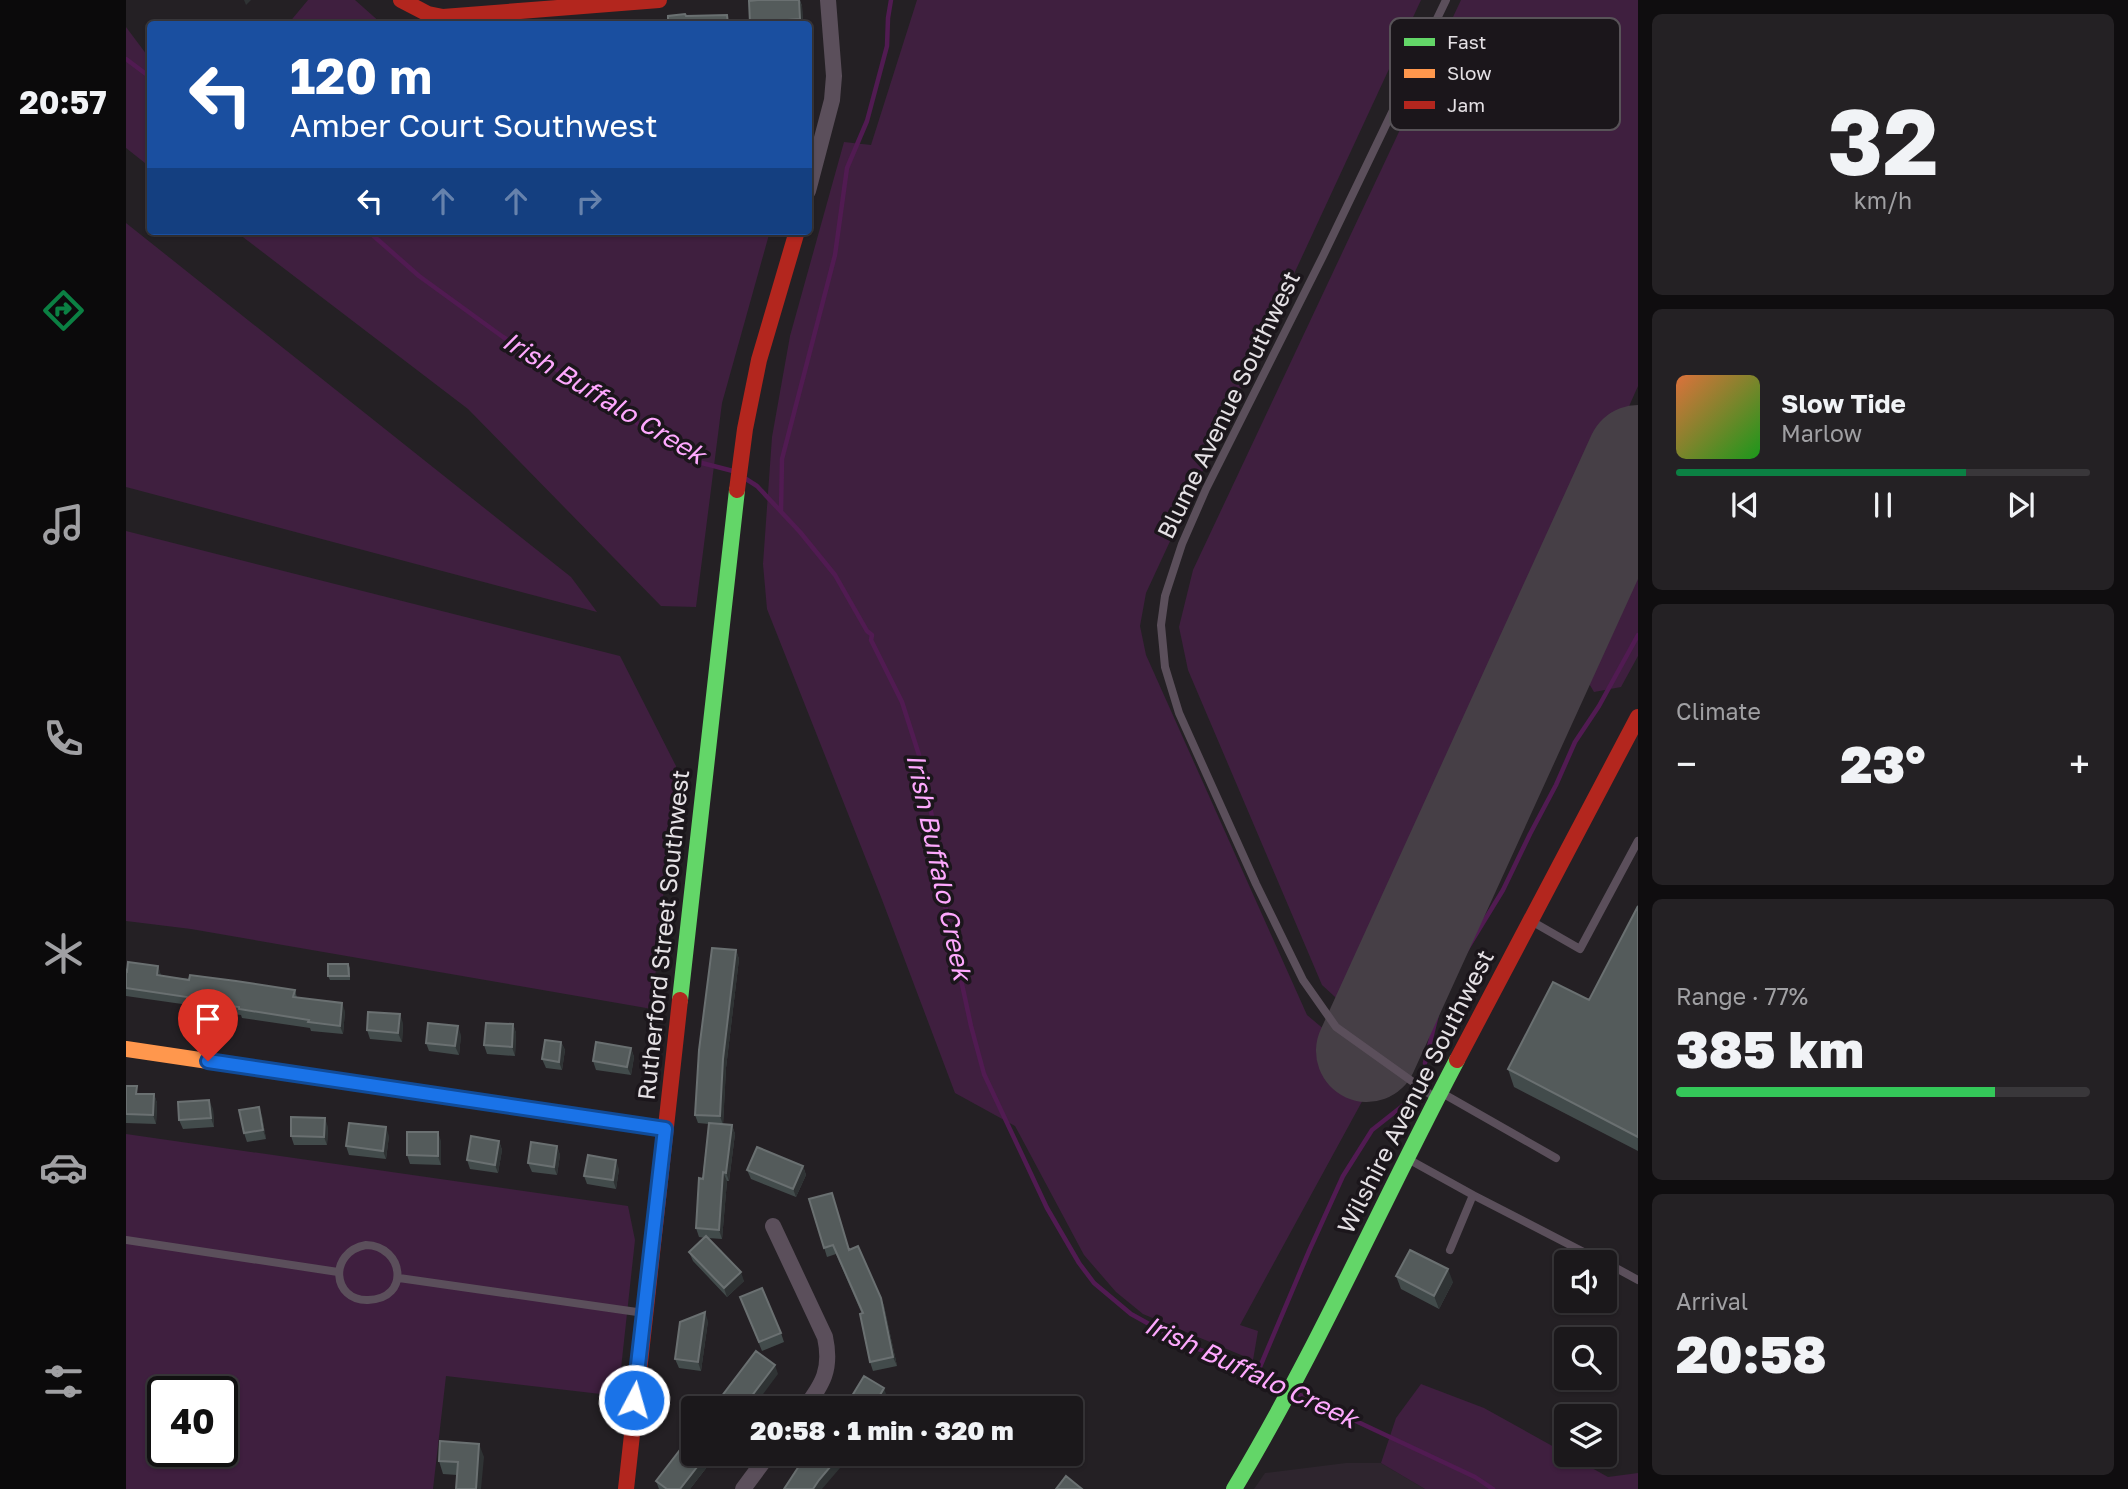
<!DOCTYPE html>
<meta charset="utf-8">
<style>
body{margin:0;font-family:"Golos Text",sans-serif;background:#242124;color:#f1f3f6;height:100vh;display:flex;flex-direction:column;font-size:26px;white-space:nowrap}
*{box-sizing:border-box;margin:0}
p{font-size:23px;color:#a0a0a3}
.icon{flex:none;width:38px;height:38px;fill:none;stroke:currentColor;stroke-width:2;stroke-linecap:round;stroke-linejoin:round}
.map{position:relative;flex:1;overflow:hidden}
.panel{display:flex;flex-direction:column;gap:14px;padding:14px;background:#0f0d0f;width:490px}
.panel>*{flex:none}
.guide{position:absolute;left:21px;top:21px;width:665px;height:214px;border-radius:7px;box-shadow:0 2px 5px #0004,0 0 0 2px #39373a;background:#1a4fa0;color:#fff;overflow:hidden}
.controls{position:absolute;left:1428px;top:1250px;display:grid;gap:14px}
.controls a{display:grid;place-items:center;width:63px;height:63px;border-radius:7px;background:#1b181b;box-shadow:0 2px 5px #0004,0 0 0 2px #39373a;font-size:35px}
.speed{position:absolute;left:21px;top:1376px;display:flex;gap:14px;font-size:35px;font-weight:700;text-align:center}
.speed>*{display:grid;place-content:center;width:91px;height:91px;border-radius:50%;background:#1b181b;box-shadow:0 2px 5px #0004,0 0 0 2px #39373a;line-height:1}
.speed .limit{border:4px solid #111;border-radius:10px;background:#fff;color:#111}
.pin{position:absolute;display:grid;place-items:center;width:60px;height:60px;color:#fff;margin:-72px -30px;border-radius:50% 50% 50% 0;rotate:-45deg;box-shadow:0 0 7px #0007}
.pin .icon{rotate:45deg}
.me{position:absolute;width:77px;margin:-38px;rotate:6deg;stroke-linejoin:round;filter:drop-shadow(0 0 5px #0008)}
.turn{display:flex;align-items:center;gap:24px;height:147px;padding:0 28px;font-size:32px}
.turn .icon{width:91px;height:91px;stroke-width:2.5}
.turn b{display:block;font-size:49px;line-height:60px}
.lanes{display:flex;align-items:center;height:66px;padding:0 28px;background:#0003;justify-content:center;gap:35px;direction:ltr}
.lanes .off{opacity:.35}
.big{font-size:52px;font-weight:800;line-height:1.1}
.panel .card{flex:1;display:flex;flex-direction:column;justify-content:center;gap:10px;min-width:0;padding:0 24px;border-radius:10px;background:#242124}
.panel .dial{align-items:center;gap:0}
.dial b{font-size:91px;line-height:1}
.song{display:flex;align-items:center;gap:21px}
.cover{width:84px;height:84px;border-radius:10px;background:linear-gradient(135deg,hsl(20 70% 55%),hsl(120 70% 35%))}
.played{height:7px;border-radius:4px;background:linear-gradient(90deg,#0b8043 70%,#39373a 70%)}
.keys{display:flex;justify-content:space-around;direction:ltr}
.heat{display:flex;justify-content:space-between;align-items:center;font-size:38px;direction:ltr}
.charge{height:10px;border-radius:5px;background:linear-gradient(90deg,#34c759 77%,#39373a 0)}
.trip{position:absolute;left:555px;top:1396px;width:402px;height:70px;border-radius:7px;background:#1b181b;box-shadow:0 2px 5px #0004,0 0 0 2px #39373a;font-weight:800;line-height:70px;text-align:center}
main{display:flex;flex:1;min-height:0}
.tabs{display:flex;flex-direction:column;width:126px;justify-content:space-around;align-items:center;background:#0b0a0b;color:#a0a0a3}
.tabs .icon{width:49px;height:49px}
.tabs .current{color:#0b8043}
.tabs b{font-size:32px;color:#f1f3f6}
.map>svg:first-child{display:block}
.built{fill:#2e252e}
.green{fill:#3f1f3f;fill-rule:evenodd}
.lines{fill:none;stroke-linecap:round;stroke-linejoin:round}
.stream{stroke:#511b52;stroke-width:4.5}
.runway{stroke:#463f46;stroke-width:102}
.lane{stroke:#5b4f5b;stroke-width:8}
.street{stroke:#5b4f5b;stroke-width:16}
.fast{stroke:#63d668;stroke-width:16}
.slow{stroke:#ff974d;stroke-width:16}
.jam{stroke:#b3261e;stroke-width:16}
.wall{fill:#424b4b}
.shaded-wall{fill:#2f3334}
.building{fill:#545b5b;stroke:#6a7071;stroke-width:2}
.route-casing{stroke:#114b97;stroke-width:18}
.route{stroke:#1a73e8;stroke-width:12}
.labels{text-anchor:middle;stroke-width:7;stroke-linejoin:round;paint-order:stroke}
.street-label{font-size:24px;fill:#e5e1e5;stroke:#1b161b}
.water-label{font-size:26px;font-style:italic;fill:#fea8fe;stroke:#1b161b}
.key{fill:#1b161b;stroke:#585358;stroke-width:2}
.key-label{font-size:19px;fill:#e5e1e5}
</style>
<main>
<nav class="tabs">
<b>20:57</b>
<svg class="icon current" aria-label="directions" viewBox="0 0 24 24"><path d="M12 3l9 9-9 9-9-9zM9 14v-3h6M13 9l2 2-2 2"/></svg>
<svg class="icon" aria-label="music" viewBox="0 0 24 24"><path d="M9 18V5l10-2v13"/><circle cx="6" cy="18" r="3"/><circle cx="16" cy="16" r="3"/></svg>
<svg class="icon" aria-label="phone" viewBox="0 0 24 24"><path d="M5 4h4l2 5-3 2q2 4 5 5l2-3 5 2v4C11 20 4 13 5 4z"/></svg>
<svg class="icon" aria-label="climate" viewBox="0 0 24 24"><path d="M12 3v18M4 7l16 10M4 17L20 7"/></svg>
<svg class="icon" aria-label="car" viewBox="0 0 24 24"><path d="M5 17H2v-5l4-1 3-4h7l3 4 3 1v5h-3M9 17h6M6 11h13"/><circle cx="7" cy="17" r="2"/><circle cx="17" cy="17" r="2"/></svg>
<svg class="icon" aria-label="filters" viewBox="0 0 24 24"><path d="M4 7h16M4 17h16"/><circle cx="9" cy="7" r="2"/><circle cx="15" cy="17" r="2"/></svg>
</nav>
<div class="map">
<svg width="1512" height="1489" viewBox="0 0 1512 1489">
<rect width="100%" height="100%" fill="#242024"/>
<path class="built" d="M 1220,1463 L 1255,1463 L 1299,1489 L 1128,1489 L 1139,1473 Z"/>
<path class="green" d="M 182,0 L 229,0 L 256,24 L 162,24 Z
M 791,0 L 1295,0 L 1020,593 L 1014,626 L 1020,655 L 1181,1015 L 1251,1074 L 1114,1325 L 1132,1331 L 1127,1360 L 1017,1314 L 990,1292 L 958,1255 L 889,1126 L 829,1093 L 755,897 L 641,609 L 637,564 L 646,437 L 664,336 L 718,142 L 745,145 Z
M 1335,0 L 1512,0 L 1512,386 L 1232,1018 L 1196,985 L 1062,670 L 1053,627 L 1067,570 Z
M 0,27 L 24,59 L 24,167 L 0,148 Z
M 0,223 L 445,577 L 471,612 L 0,487 Z
M 109,231 L 644,231 L 596,403 L 570,607 L 535,606 L 342,409 Z
M 1512,525 L 1512,656 L 1495,687 L 1468,692 L 1458,675 L 1453,651 Z
M 0,531 L 494,656 L 550,766 L 526,1009 L 65,929 L 0,921 Z
M 0,1134 L 502,1206 L 509,1240 L 492,1396 L 320,1376 L 307,1489 L 0,1489 ZM 37,1391 L 96,1391 L 96,1451 L 37,1451 Z
M 1295,1384 L 1358,1408 L 1482,1477 L 1512,1473 L 1512,1489 L 1299,1489 L 1255,1463 L 1270,1418 Z"/>
<g class="lines">
<path class="stream" d="M 0,59 L 24,77
M 242,231 L 293,276 L 377,337 L 484,402 L 521,431 L 576,463 L 607,471
M 620,479 L 631,486 L 674,532 L 709,575 L 741,631 L 746,635 L 745,640 L 776,702 L 793,755 L 808,826 L 817,896 L 845,1026 L 858,1074 L 921,1208 L 953,1263 L 968,1283 L 1005,1314 L 1061,1345 L 1110,1363 L 1157,1387
M 655,511 L 656,459 L 709,255 L 721,168 L 741,121 L 761,46 L 762,18 L 765,0
M 1299,1063 L 1313,1006 L 1333,962 L 1377,890 L 1404,834 L 1430,785 L 1449,742 L 1473,706 L 1512,635
M 1131,1374 L 1183,1251 L 1217,1176 L 1246,1130 L 1279,1104
M 1168,1392 L 1349,1477 L 1367,1489"/>
<path class="runway" d="M 1241,1051 L 1512,456"/>
<path class="lane" d="M 1407,922 L 1454,949 L 1512,841
M 1316,1093 L 1430,1158
M 1308,1097 L 1210,1027 L 1177,980 L 1130,884 L 1053,713 L 1039,667 L 1035,625 L 1039,596 L 1056,544 L 1080,489 L 1197,256 L 1320,0
M 1282,1159 L 1347,1195 L 1324,1250
M 1347,1195 L 1477,1262
M 0,1240 L 212,1272
M 240,1245 C 278,1246 285,1299 242,1300 C 206,1301 202,1252 240,1245 Z
M 1479,1262 L 1512,1280
M 273,1278 L 518,1313"/>
<path class="street" d="M 682,191 L 706,100 L 708,76 L 702,0
M 647,1226 L 699,1337 C 706,1369 697,1384 678,1409
M 617,1489 L 643,1454"/>
<path class="fast" d="M 554,1000 L 611,490
M 1108,1489 C 1191,1351 1256,1202 1331,1060"/>
<path class="slow" d="M 0,1049 L 304,1094"/>
<path class="jam" d="M 275,0 L 302,14 L 317,17 L 533,0
M 611,490 L 619,429 L 633,360 L 671,231
M 1331,1060 L 1512,717
M 304,1094 L 539,1129
M 500,1489 L 554,1000"/>
</g>
<path class="wall" d="M 632,0 L 674,0 L 676,6 L 677,24 L 625,24 L 624,23 Z
M 1512,906 L 1512,1151 L 1388,1087 L 1382,1069 L 1463,1000 Z
M 610,950 L 613,959 L 600,1068 L 597,1125 L 606,1125 L 609,1134 L 603,1181 L 601,1181 L 596,1239 L 582,1238 L 618,1281 L 601,1297 L 567,1261 L 563,1252 L 579,1238 L 573,1237 L 570,1228 L 583,1124 L 572,1123 L 569,1115 Z
M 222,964 L 224,968 L 224,980 L 204,980 L 202,976 Z
M 32,966 L 35,976 L 169,990 L 171,998 L 219,1011 L 217,1034 L 185,1031 L 184,1028 L 116,1018 L 115,1015 L 64,1009 L 63,1005 L 0,996 L 0,970 Z
M 277,1023 L 276,1042 L 244,1039 L 241,1030 Z
M 387,1024 L 390,1033 L 389,1056 L 361,1054 L 358,1045 Z
M 335,1035 L 333,1055 L 303,1051 L 300,1043 Z
M 435,1042 L 439,1050 L 436,1070 L 420,1068 L 416,1059 Z
M 505,1048 L 508,1057 L 505,1075 L 470,1070 L 467,1061 Z
M 0,1086 L 13,1094 L 28,1094 L 31,1103 L 30,1124 L 0,1123 Z
M 87,1109 L 88,1127 L 57,1129 L 53,1120 Z
M 136,1116 L 140,1139 L 121,1142 L 118,1133 Z
M 202,1127 L 201,1145 L 168,1145 L 165,1136 Z
M 263,1136 L 260,1159 L 223,1155 L 220,1146 Z
M 315,1141 L 315,1165 L 284,1164 L 281,1155 Z
M 373,1141 L 376,1150 L 372,1173 L 344,1169 L 341,1160 Z
M 431,1146 L 434,1155 L 431,1175 L 406,1172 L 402,1163 Z
M 677,1166 L 680,1175 L 670,1197 L 625,1179 L 621,1170 Z
M 493,1169 L 490,1189 L 461,1184 L 458,1176 Z
M 683,1199 L 724,1250 L 755,1298 L 758,1306 L 771,1366 L 747,1371 L 744,1362 L 736,1314 L 710,1254 L 701,1257 Z
M 1270,1276 L 1327,1282 L 1313,1309 L 1275,1289 Z
M 614,1297 L 655,1333 L 658,1342 L 636,1351 Z
M 582,1321 L 575,1371 L 553,1368 L 549,1359 Z
M 567,1454 L 591,1454 L 564,1489 L 533,1489 L 530,1481 Z
M 358,1457 L 331,1475 L 317,1474 L 313,1461 Z"/>
<path class="shaded-wall" d="M 118,0 L 125,0 L 120,5 Z
M 673,0 L 676,6 L 677,24 L 676,24 L 674,19 Z
M 610,950 L 613,959 L 600,1068 L 597,1125 L 594,1116 L 597,1059 Z
M 32,966 L 35,975 L 34,984 L 31,975 Z
M 216,1003 L 219,1011 L 217,1034 L 214,1026 Z
M 274,1014 L 277,1023 L 276,1042 L 272,1033 Z
M 387,1024 L 390,1033 L 389,1056 L 386,1047 Z
M 332,1026 L 335,1035 L 333,1055 L 329,1046 Z
M 435,1042 L 439,1050 L 436,1070 L 433,1062 Z
M 505,1048 L 508,1057 L 505,1075 L 501,1067 Z
M 28,1094 L 31,1103 L 30,1124 L 27,1115 Z
M 83,1100 L 87,1109 L 88,1127 L 85,1118 Z
M 133,1107 L 136,1116 L 140,1139 L 137,1130 Z
M 199,1118 L 202,1127 L 201,1145 L 198,1137 Z
M 606,1125 L 609,1134 L 603,1181 L 600,1173 Z
M 260,1127 L 263,1136 L 260,1159 L 257,1151 Z
M 312,1132 L 315,1141 L 315,1165 L 312,1156 Z
M 373,1141 L 376,1150 L 372,1173 L 369,1165 Z
M 431,1146 L 434,1155 L 431,1175 L 428,1167 Z
M 490,1160 L 493,1169 L 490,1189 L 487,1180 Z
M 677,1166 L 680,1175 L 670,1197 L 667,1189 Z
M 597,1172 L 601,1181 L 596,1239 L 593,1230 Z
M 1322,1269 L 1327,1282 L 1313,1309 L 1308,1296 Z
M 615,1272 L 618,1281 L 601,1297 L 598,1288 Z
M 755,1298 L 758,1306 L 771,1366 L 767,1357 Z
M 579,1312 L 582,1321 L 575,1371 L 572,1362 Z
M 649,1365 L 652,1374 L 626,1409 L 616,1409 Z
M 758,1388 L 761,1397 L 754,1409 L 746,1409 Z
M 353,1444 L 358,1457 L 355,1489 L 350,1489 Z
M 581,1454 L 591,1454 L 564,1489 L 554,1489 Z
M 715,1454 L 726,1454 L 696,1489 L 687,1489 L 693,1480 Z"/>
<path class="building" d="M 632,0 L 673,0 L 674,19 L 624,23 L 623,1 Z
M 559,14 L 560,16 L 601,15 L 602,24 L 487,24 L 542,22 L 542,16 Z
M 1512,906 L 1512,1137 L 1382,1069 L 1427,982 L 1463,1000 Z
M 586,948 L 610,950 L 597,1059 L 594,1116 L 569,1115 L 573,1050 Z
M 2,962 L 32,966 L 31,975 L 63,980 L 64,975 L 110,981 L 169,990 L 167,997 L 216,1003 L 214,1026 L 182,1022 L 183,1020 L 113,1009 L 113,1007 L 61,1000 L 61,997 L 0,988 L 0,970 L 1,971 Z
M 202,964 L 222,964 L 223,976 L 202,976 Z
M 242,1012 L 274,1014 L 272,1033 L 241,1030 Z
M 302,1023 L 332,1026 L 329,1046 L 300,1043 Z
M 360,1023 L 387,1024 L 386,1047 L 358,1045 Z
M 419,1040 L 435,1042 L 433,1062 L 416,1059 Z
M 470,1042 L 505,1048 L 501,1067 L 467,1061 Z
M 0,1086 L 11,1086 L 10,1094 L 28,1094 L 27,1115 L 0,1114 Z
M 83,1100 L 85,1118 L 53,1120 L 52,1102 Z
M 133,1107 L 137,1130 L 118,1133 L 113,1110 Z
M 165,1117 L 199,1118 L 198,1137 L 165,1136 Z
M 223,1123 L 260,1127 L 257,1151 L 220,1146 Z
M 583,1123 L 606,1125 L 600,1173 L 597,1172 L 593,1230 L 570,1228 L 573,1178 L 577,1179 Z
M 281,1132 L 312,1132 L 312,1156 L 281,1155 Z
M 345,1136 L 373,1141 L 369,1165 L 341,1160 Z
M 405,1142 L 431,1146 L 428,1167 L 402,1163 Z
M 631,1147 L 677,1166 L 667,1189 L 621,1170 Z
M 462,1155 L 490,1160 L 487,1180 L 458,1176 Z
M 706,1193 L 723,1250 L 732,1246 L 755,1298 L 767,1357 L 744,1362 L 734,1314 L 737,1313 L 707,1245 L 698,1248 L 683,1199 Z
M 580,1236 L 615,1272 L 598,1288 L 563,1252 Z
M 1284,1250 L 1322,1269 L 1308,1296 L 1270,1276 Z
M 636,1288 L 655,1333 L 633,1342 L 614,1297 Z
M 579,1312 L 572,1362 L 549,1359 L 554,1322 Z
M 630,1351 L 649,1365 L 616,1409 L 586,1409 Z
M 738,1376 L 758,1388 L 746,1409 L 718,1409 Z
M 567,1433 L 567,1454 L 581,1454 L 554,1489 L 541,1489 L 530,1481 Z
M 314,1441 L 353,1444 L 350,1489 L 330,1489 L 332,1462 L 313,1461 Z
M 683,1454 L 715,1454 L 693,1480 L 687,1489 L 658,1489 L 673,1466 Z
M 940,1476 L 956,1489 L 930,1489 Z"/>
<g class="lines">
<defs>
<path id="route" d="M 82,1061 L 539,1129 L 508,1400"/>
</defs>
<use href="#route" class="route-casing"/>
<use href="#route" class="route"/>
</g>
<g class="labels">
<g class="street-label">
<text transform="translate(1103 405) rotate(-64)" y="8">Blume Avenue Southwest</text>
<text transform="translate(538 935) rotate(-84)" y="8">Rutherford Street Southwest</text>
<text transform="translate(1290 1092) rotate(-63)" y="8">Wilshire Avenue Southwest</text>
</g>
<g class="water-label">
<text transform="translate(478 398) rotate(31)" y="9">Irish Buffalo Creek</text>
<text transform="translate(813 867) rotate(78)" y="9">Irish Buffalo Creek</text>
<text transform="translate(1125 1372) rotate(25)" y="9">Irish Buffalo Creek</text>
</g>
</g>
<rect x="1264" y="18" width="230" height="112" rx="10" class="key"/>
<rect x="1278" y="38" width="31" height="8" fill="#63d668"/>
<rect x="1278" y="69" width="31" height="9" fill="#ff974d"/>
<rect x="1278" y="101" width="31" height="8" fill="#b3261e"/>
<g class="key-label">
<text x="1321" y="49">Fast</text>
<text x="1321" y="80">Slow</text>
<text x="1321" y="112">Jam</text>
</g>
</svg>
<div class="controls">
<a><svg class="icon" aria-label="sound" viewBox="0 0 24 24"><path d="M4 9h4l5-4v14l-5-4H4zM17 9q2 3 0 6"/></svg></a>
<a><svg class="icon" aria-label="search" viewBox="0 0 24 24"><circle cx="10" cy="10" r="6"/><path d="M15 15l6 6"/></svg></a>
<a><svg class="icon" aria-label="layers" viewBox="0 0 24 24"><path d="M12 4l9 5-9 5-9-5zM3 14l9 5 9-5"/></svg></a>
</div>
<div class="speed"><div class="limit">40</div></div>
<div class="pin" style="left:82px;top:1061px;background:#d93025"><svg class="icon" aria-label="arrive" viewBox="0 0 24 24"><path d="M6 21V4h12l-3 4 3 4H6"/></svg></div>
<svg class="me" style="left:508px;top:1400px" viewBox="-20 -20 40 40"><circle r="17" fill="#1a73e8" stroke="#fff" stroke-width="3"/><path d="M0-11L8 9 0 5-8 9z" fill="#fff"/></svg>
<div class="trip">20:58 · 1 min · 320 m</div>
<div class="guide">
<div class="turn"><svg class="icon" aria-label="left" viewBox="0 0 24 24"><path d="M17 20v-9H6M10 6l-5 5 5 5"/></svg><div><b>120 m</b>Amber Court Southwest</div></div>
<div class="lanes"><svg class="icon" aria-label="left" viewBox="0 0 24 24"><path d="M17 20v-9H6M10 6l-5 5 5 5"/></svg><svg class="icon off" aria-label="ahead" viewBox="0 0 24 24"><path d="M12 20V5M6 11l6-6 6 6"/></svg><svg class="icon off" aria-label="ahead" viewBox="0 0 24 24"><path d="M12 20V5M6 11l6-6 6 6"/></svg><svg class="icon off" aria-label="right" viewBox="0 0 24 24"><path d="M7 20v-9h11M14 6l5 5-5 5"/></svg></div>
</div>
</div>
<section class="panel">
<div class="card dial"><b>32</b><p>km/h</p></div>
<div class="card">
<div class="song"><i class="cover"></i><div><b>Slow Tide</b><p>Marlow</p></div></div>
<div class="played"></div>
<div class="keys"><svg class="icon" aria-label="previous" viewBox="0 0 24 24"><path d="M18 5L8 12l10 7zM5 5v14"/></svg><svg class="icon" aria-label="pause" viewBox="0 0 24 24"><path d="M8 5v14M16 5v14"/></svg><svg class="icon" aria-label="next" viewBox="0 0 24 24"><path d="M6 5l10 7-10 7zM19 5v14"/></svg></div>
</div>
<div class="card"><p>Climate</p>
<div class="heat"><a>−</a><b class="big">23°</b><a>+</a></div>
</div>
<div class="card"><p>Range · 77%</p><b class="big">385 km</b><div class="charge"></div></div>
<div class="card"><p>Arrival</p><b class="big">20:58</b></div>
</section>
</main>
